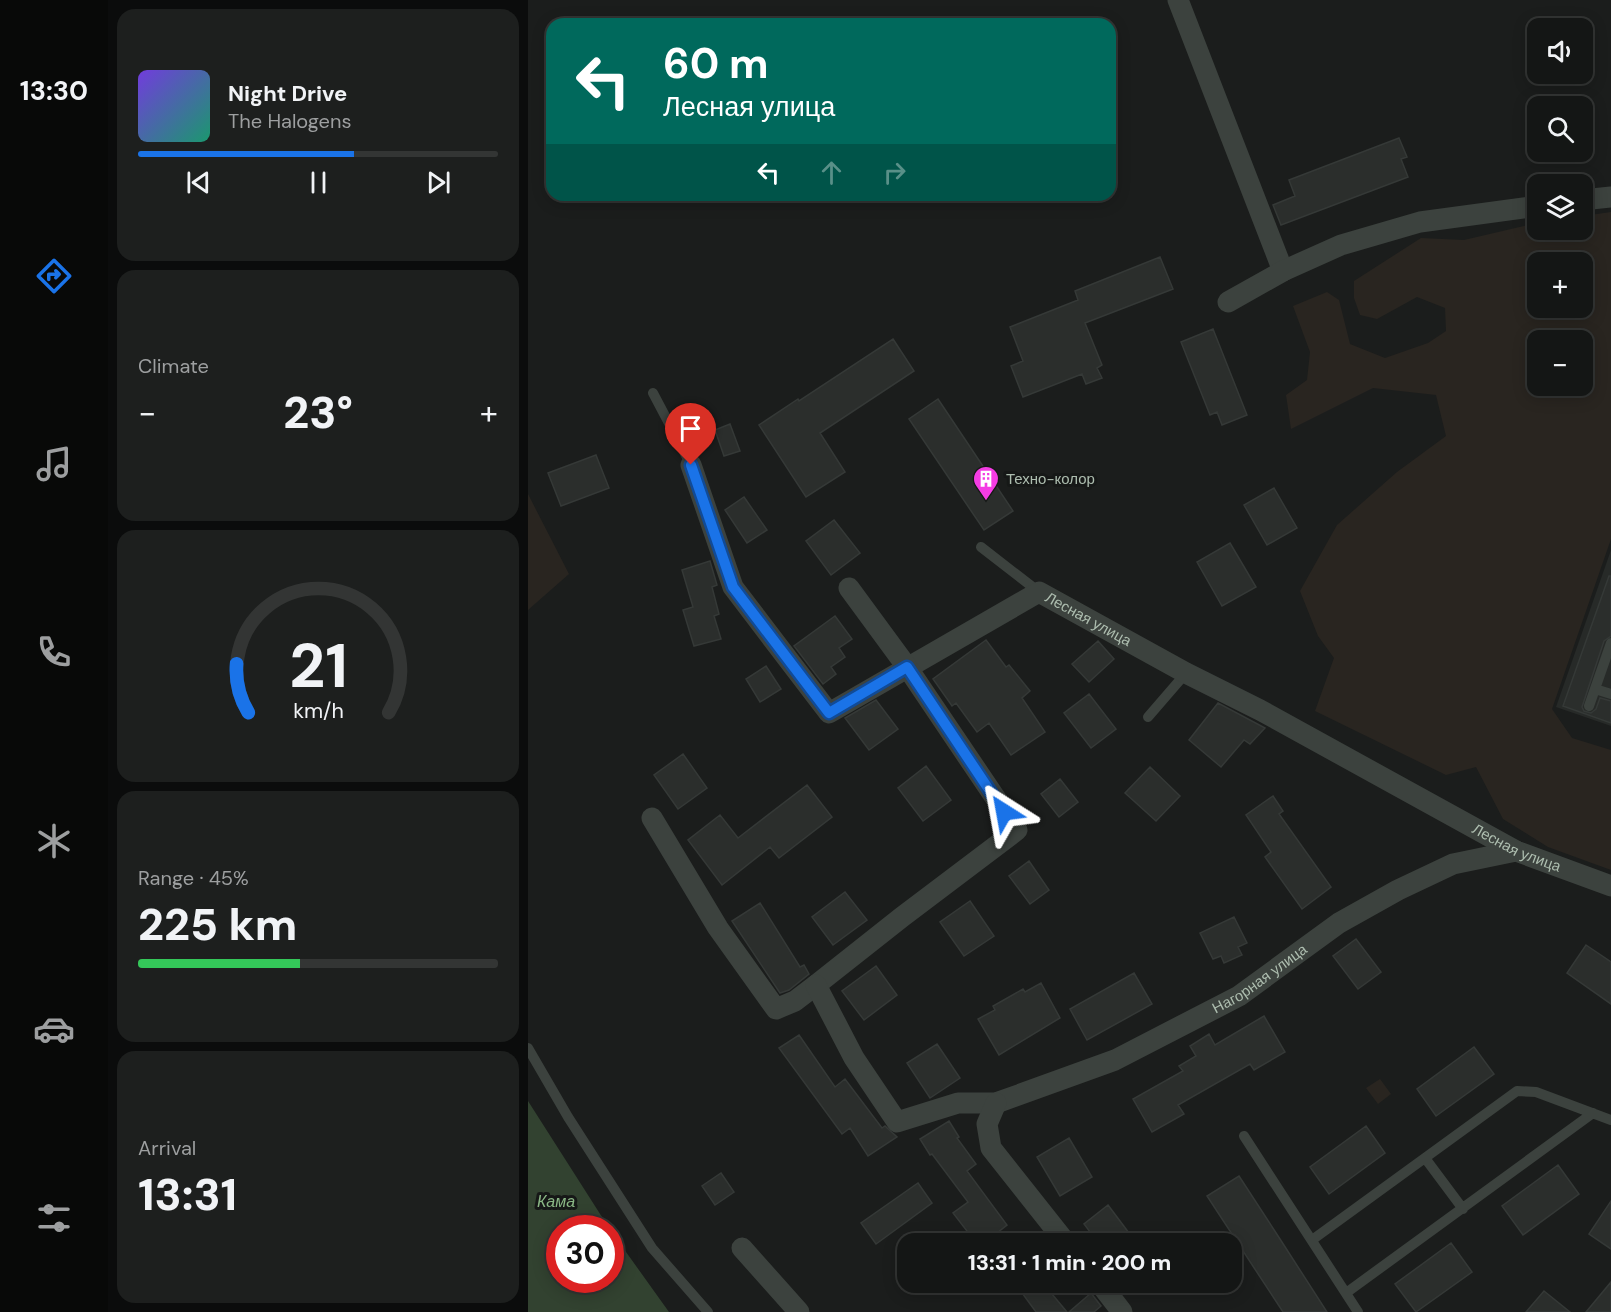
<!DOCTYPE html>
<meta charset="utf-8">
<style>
body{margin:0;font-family:"DM Sans",sans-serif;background:#1d1f1e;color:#f1f3f6;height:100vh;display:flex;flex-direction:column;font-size:22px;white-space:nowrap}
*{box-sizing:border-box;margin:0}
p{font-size:20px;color:#9d9fa0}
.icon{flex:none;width:33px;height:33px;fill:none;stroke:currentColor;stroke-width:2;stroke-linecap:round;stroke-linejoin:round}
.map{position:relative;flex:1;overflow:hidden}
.sheet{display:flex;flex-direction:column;gap:9px;padding:9px;background:#0b0c0c;width:420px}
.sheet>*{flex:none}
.banner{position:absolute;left:18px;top:18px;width:570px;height:183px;border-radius:18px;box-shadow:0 3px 15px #0003,0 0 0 2px #333534;background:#00695c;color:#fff;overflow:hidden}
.fabs{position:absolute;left:999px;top:18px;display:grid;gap:12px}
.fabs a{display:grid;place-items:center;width:66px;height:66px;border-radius:12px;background:#141615;box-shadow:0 3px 15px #0003,0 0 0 2px #333534;font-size:30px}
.speed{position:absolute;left:18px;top:1215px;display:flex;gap:12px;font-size:30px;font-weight:700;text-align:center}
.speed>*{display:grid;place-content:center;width:78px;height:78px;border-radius:50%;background:#141615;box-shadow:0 3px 15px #0003,0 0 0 2px #333534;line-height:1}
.speed .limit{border:9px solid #d22;background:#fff;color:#111}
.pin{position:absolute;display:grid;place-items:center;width:51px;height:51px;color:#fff;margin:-62px -26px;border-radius:50% 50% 50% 0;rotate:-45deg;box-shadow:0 0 6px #0007}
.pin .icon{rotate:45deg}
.me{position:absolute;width:66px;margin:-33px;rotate:326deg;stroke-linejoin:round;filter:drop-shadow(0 0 4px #0008)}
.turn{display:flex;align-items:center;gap:21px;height:126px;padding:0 18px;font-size:27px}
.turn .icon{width:78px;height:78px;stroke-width:2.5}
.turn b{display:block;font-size:42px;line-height:51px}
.lanes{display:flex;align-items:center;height:57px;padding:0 18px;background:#0003;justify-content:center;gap:30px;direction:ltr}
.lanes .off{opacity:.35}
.big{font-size:45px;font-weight:800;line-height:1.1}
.sheet .card{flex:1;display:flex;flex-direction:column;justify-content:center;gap:9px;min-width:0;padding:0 21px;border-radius:18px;background:#1d1f1e}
.sheet .dial{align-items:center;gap:0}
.dial svg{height:156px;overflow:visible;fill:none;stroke:#333534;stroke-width:7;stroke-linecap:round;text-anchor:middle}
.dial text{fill:#f1f3f6;stroke:none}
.song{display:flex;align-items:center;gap:18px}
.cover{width:72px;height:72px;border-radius:9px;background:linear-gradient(135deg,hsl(260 70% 55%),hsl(160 70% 35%))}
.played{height:6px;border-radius:3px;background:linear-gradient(90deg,#1a73e8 60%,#333534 60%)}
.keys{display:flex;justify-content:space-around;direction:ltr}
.heat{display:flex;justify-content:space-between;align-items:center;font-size:33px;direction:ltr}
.charge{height:9px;border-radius:4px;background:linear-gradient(90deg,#34c759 45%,#333534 0)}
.trip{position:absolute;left:369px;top:1233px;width:345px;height:60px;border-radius:18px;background:#141615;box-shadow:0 3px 15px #0003,0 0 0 2px #333534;font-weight:800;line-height:60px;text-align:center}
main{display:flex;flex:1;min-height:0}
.tabs{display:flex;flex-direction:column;width:108px;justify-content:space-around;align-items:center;background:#080908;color:#9d9fa0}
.tabs .icon{width:42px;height:42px}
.tabs .active{color:#1a73e8}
.tabs b{font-size:27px;color:#f1f3f6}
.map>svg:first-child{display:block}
.built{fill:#272a28}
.green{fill:#292520;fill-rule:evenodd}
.water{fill:#324230}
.building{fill:#2b2e2c;stroke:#353937;stroke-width:1.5}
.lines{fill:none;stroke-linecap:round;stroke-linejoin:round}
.service{stroke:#3c423e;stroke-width:10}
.minor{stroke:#3c423e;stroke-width:21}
.route-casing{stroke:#114b97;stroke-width:15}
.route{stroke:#1a73e8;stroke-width:10}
.labels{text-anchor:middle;stroke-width:6;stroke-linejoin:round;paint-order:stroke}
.poi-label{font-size:15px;fill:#adbdaf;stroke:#161817;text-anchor:start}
.street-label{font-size:15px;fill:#adbdaf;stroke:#161817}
.water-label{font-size:16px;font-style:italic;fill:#8ab785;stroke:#161817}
</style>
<main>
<nav class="tabs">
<b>13:30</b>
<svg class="icon active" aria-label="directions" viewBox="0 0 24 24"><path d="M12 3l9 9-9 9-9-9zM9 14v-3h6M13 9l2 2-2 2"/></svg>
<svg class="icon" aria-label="music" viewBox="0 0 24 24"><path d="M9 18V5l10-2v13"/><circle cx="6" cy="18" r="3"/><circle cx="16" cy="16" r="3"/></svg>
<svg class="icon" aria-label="phone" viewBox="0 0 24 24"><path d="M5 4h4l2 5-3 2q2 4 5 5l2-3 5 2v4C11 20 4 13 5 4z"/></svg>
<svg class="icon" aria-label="climate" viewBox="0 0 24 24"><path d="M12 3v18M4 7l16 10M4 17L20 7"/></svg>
<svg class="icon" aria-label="car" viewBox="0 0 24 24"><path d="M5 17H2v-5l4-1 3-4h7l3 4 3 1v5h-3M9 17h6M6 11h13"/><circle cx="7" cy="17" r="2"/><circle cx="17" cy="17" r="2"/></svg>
<svg class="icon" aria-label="filters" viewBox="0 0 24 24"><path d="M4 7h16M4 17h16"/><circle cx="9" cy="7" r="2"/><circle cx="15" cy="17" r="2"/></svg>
</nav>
<section class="sheet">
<div class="card">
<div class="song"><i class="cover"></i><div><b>Night Drive</b><p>The Halogens</p></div></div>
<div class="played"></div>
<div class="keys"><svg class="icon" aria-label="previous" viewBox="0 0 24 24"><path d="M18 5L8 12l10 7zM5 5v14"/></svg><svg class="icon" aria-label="pause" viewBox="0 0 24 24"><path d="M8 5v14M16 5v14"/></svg><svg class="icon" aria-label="next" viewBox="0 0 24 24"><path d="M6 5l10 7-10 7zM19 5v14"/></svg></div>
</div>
<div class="card"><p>Climate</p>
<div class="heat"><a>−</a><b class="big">23°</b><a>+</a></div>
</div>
<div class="card dial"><svg viewBox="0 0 100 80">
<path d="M14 69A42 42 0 1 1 86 69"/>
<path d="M14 69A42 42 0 0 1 8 44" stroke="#1a73e8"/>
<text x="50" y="56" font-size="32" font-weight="700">21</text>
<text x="50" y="72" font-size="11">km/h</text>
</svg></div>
<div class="card"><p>Range · 45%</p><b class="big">225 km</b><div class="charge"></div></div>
<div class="card"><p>Arrival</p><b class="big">13:31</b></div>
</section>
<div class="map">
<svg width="1083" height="1312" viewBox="0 0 1083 1312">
<rect width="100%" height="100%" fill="#1b1d1c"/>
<path class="built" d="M 1083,550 L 1083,726 L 1028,707 Z"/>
<path class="green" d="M 1083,212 L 1083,539 L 1024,709 L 1044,738 L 1083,750 L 1083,870 L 1020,847 L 975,819 L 948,767 L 918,775 L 787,711 L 806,658 L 790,636 L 772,591 L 809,525 L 869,472 L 918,436 L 908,395 L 845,388 L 763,429 L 758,395 L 779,380 L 782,352 L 765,306 L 799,292 L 811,300 L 822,344 L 857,358 L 900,343 L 918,331 L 917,308 L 889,297 L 849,319 L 832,315 L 826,298 L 826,281 L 893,238 L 936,240 L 1009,223 L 1010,230 L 1054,230 L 1055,216 ZM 1010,262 L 1054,262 L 1054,308 L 1010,308 ZM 1010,340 L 1054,340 L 1054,386 L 1010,386 Z
M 0,494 L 41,574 L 0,610 Z
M 852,1079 L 863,1094 L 850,1104 L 838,1088 Z"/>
<path class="water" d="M 0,1101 L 81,1228 L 32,1228 L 32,1280 L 82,1280 L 83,1231 L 141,1312 L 0,1312 Z"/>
<path class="building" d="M 871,138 L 879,157 L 873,159 L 880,177 L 753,225 L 745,205 L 767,196 L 761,180 Z
M 632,257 L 645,289 L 557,323 L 574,365 L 569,368 L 574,378 L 558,384 L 554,374 L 495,397 L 483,366 L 495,361 L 482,327 L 550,300 L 547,291 Z
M 685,329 L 719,415 L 694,425 L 689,412 L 682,415 L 653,342 Z
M 365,339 L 386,371 L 292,433 L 317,472 L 278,497 L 231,425 L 270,399 L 271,401 Z
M 410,399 L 485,511 L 456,530 L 381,419 Z
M 202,424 L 212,451 L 196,456 L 187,430 Z
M 68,455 L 81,488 L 33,506 L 20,473 Z
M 746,488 L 769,528 L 739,545 L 716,505 Z
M 216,497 L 239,530 L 219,543 L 197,510 Z
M 306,520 L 332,553 L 303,575 L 278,541 Z
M 702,543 L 728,587 L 694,606 L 669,562 Z
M 182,561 L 189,585 L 184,587 L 191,614 L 186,616 L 193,639 L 166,646 L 155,610 L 165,607 L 154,570 Z
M 1081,576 L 1083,576 L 1083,636 L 1076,641 L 1054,707 L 1056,711 L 1063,713 L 1068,709 L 1072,698 L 1083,701 L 1083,723 L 1035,706 Z
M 307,616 L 324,639 L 311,648 L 317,657 L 303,667 L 308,674 L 295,684 L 266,646 Z
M 458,640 L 478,667 L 481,665 L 502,691 L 494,698 L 517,732 L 483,755 L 461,723 L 449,732 L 428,703 L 424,706 L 405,679 Z
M 570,641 L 586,659 L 561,682 L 544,664 Z
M 238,666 L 253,689 L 232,702 L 218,679 Z
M 561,694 L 588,729 L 563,748 L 536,713 Z
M 348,700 L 370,729 L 341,750 L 317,718 Z
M 690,703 L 737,728 L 722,744 L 716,740 L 693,767 L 661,740 Z
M 155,754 L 179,788 L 150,809 L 126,775 Z
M 398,766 L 423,800 L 395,821 L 370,788 Z
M 622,767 L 652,796 L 628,821 L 597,793 Z
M 532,779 L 550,802 L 531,817 L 513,794 Z
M 279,785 L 304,817 L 251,858 L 242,847 L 194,885 L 160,840 L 192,815 L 210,838 Z
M 745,796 L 755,811 L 751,814 L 803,887 L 774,909 L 737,857 L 743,852 L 718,815 Z
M 501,861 L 521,890 L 502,904 L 481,876 Z
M 317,892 L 339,920 L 305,945 L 284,917 Z
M 442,901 L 466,936 L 436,956 L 412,922 Z
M 232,903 L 272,967 L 276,965 L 281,974 L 261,990 L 252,993 L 204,921 Z
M 706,917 L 719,943 L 710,947 L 714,955 L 696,963 L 693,956 L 685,959 L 672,933 Z
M 828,939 L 853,972 L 830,989 L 805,956 Z
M 1058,945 L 1083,962 L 1083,1004 L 1039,973 Z
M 348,966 L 369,995 L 336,1020 L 314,991 Z
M 606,973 L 624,1004 L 559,1040 L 542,1009 Z
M 513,983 L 532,1018 L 471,1055 L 450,1019 L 467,1010 L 465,1006 L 474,1001 L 495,989 L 497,992 Z
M 736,1016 L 757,1052 L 726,1070 L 722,1064 L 650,1105 L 656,1114 L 624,1132 L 605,1099 L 655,1071 L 651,1066 L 668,1056 L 662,1046 L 681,1034 L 687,1045 Z
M 271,1035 L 307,1087 L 317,1079 L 354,1128 L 357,1126 L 369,1137 L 340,1156 L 322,1128 L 314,1134 L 251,1048 Z
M 409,1044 L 432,1078 L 402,1098 L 379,1063 Z
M 946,1047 L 966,1074 L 908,1116 L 889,1089 Z
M 421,1121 L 431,1137 L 429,1138 L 448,1164 L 439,1171 L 479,1225 L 455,1244 L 449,1244 L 425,1213 L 440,1202 L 404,1154 L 402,1155 L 392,1139 Z
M 838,1126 L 857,1153 L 801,1194 L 782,1167 Z
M 541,1138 L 564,1177 L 532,1196 L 509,1157 Z
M 1030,1165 L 1051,1194 L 995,1235 L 974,1206 Z
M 193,1173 L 206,1192 L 187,1205 L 174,1186 Z
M 711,1176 L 752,1239 L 799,1312 L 755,1312 L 679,1196 Z
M 390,1183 L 404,1203 L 348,1244 L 333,1223 Z
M 1083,1201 L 1083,1249 L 1061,1234 Z
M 580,1205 L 604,1237 L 596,1244 L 571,1244 L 556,1224 Z
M 923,1243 L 944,1272 L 888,1312 L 867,1284 Z
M 486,1282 L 514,1282 L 539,1312 L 508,1312 Z
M 1083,1282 L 1083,1312 L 1058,1312 Z
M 1016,1291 L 1042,1312 L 998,1312 Z
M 563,1293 L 573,1306 L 566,1312 L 541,1312 Z"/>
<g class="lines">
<path class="service" d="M 125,393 L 163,465
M 453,547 L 511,592
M 1067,689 L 1083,694
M 1061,706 L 1083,643
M 620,717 L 658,673
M 0,1048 L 40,1117 L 124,1248 L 180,1312
M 716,1136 L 830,1312
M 897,1158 L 935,1209
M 784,1240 L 989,1091 L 1008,1092 L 1083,1120
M 818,1293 L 1065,1113"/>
<g class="minor">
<path d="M 650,0 L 755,271"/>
<path d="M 1054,200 L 1083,197"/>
<path d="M 700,302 L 755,271 L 813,245 L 892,222 L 1010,206"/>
<path id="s1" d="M 163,465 L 205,587 L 301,713 L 511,592 L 658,673 L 732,710 L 988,851 L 1083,886"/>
<path d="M 124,818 L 190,928 L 248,1009 L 267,1001 L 288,985 L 374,917 L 489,830 L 379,667 L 321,588"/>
<path id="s2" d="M 288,985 L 326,1058 L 369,1122 L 430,1103 L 468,1103 L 587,1060 L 711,996 L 811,923 L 870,890 L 925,864 L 988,851"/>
<path d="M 468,1103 L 459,1124 L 463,1148 L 539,1244"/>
<path d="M 214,1248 L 271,1312"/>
<path d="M 571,1282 L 594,1312"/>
</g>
</g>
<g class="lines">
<defs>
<path id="route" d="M 163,465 L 205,587 L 301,713 L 379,667 L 476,812"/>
</defs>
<use href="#route" class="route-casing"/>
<use href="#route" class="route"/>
</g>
<defs>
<symbol id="building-pin" viewBox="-11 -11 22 30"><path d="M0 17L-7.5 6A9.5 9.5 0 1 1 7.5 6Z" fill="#f43ce3" stroke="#161817"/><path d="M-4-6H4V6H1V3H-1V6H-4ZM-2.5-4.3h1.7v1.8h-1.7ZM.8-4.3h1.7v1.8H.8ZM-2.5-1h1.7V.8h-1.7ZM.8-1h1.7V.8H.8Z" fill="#fff"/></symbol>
</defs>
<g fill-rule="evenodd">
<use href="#building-pin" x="443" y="464" width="30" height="40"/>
</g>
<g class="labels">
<g class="poi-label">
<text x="478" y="484">Техно-колор</text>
</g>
<g class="street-label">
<text dy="5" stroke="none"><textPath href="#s1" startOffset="586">Лесная улица</textPath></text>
<text dy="5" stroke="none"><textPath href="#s1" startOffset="1072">Лесная улица</textPath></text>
<text dy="5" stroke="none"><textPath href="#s2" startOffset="554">Нагорная улица</textPath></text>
</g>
<g class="water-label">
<text x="28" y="1207">Кама</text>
</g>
</g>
</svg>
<div class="fabs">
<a><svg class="icon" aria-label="sound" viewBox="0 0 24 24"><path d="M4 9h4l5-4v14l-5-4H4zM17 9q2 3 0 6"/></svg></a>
<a><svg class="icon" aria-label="search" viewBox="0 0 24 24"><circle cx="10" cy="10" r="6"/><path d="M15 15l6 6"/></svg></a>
<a><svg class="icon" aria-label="layers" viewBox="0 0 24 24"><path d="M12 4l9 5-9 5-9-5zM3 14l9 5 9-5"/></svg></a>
<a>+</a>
<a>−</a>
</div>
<div class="speed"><div class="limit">30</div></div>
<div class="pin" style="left:163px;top:465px;background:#d93025"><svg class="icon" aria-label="arrive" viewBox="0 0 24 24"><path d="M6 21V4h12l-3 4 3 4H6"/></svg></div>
<svg class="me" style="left:476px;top:812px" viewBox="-20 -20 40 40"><path d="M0-17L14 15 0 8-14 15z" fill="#1a73e8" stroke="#fff" stroke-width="4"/></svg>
<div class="trip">13:31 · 1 min · 200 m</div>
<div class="banner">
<div class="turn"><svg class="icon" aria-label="left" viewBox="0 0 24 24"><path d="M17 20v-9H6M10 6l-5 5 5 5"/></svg><div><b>60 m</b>Лесная улица</div></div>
<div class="lanes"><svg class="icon" aria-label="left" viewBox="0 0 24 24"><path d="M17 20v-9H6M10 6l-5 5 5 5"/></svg><svg class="icon off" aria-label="ahead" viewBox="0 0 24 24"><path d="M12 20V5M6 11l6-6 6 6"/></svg><svg class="icon off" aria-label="right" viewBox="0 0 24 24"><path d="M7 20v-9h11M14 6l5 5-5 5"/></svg></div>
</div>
</div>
</main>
